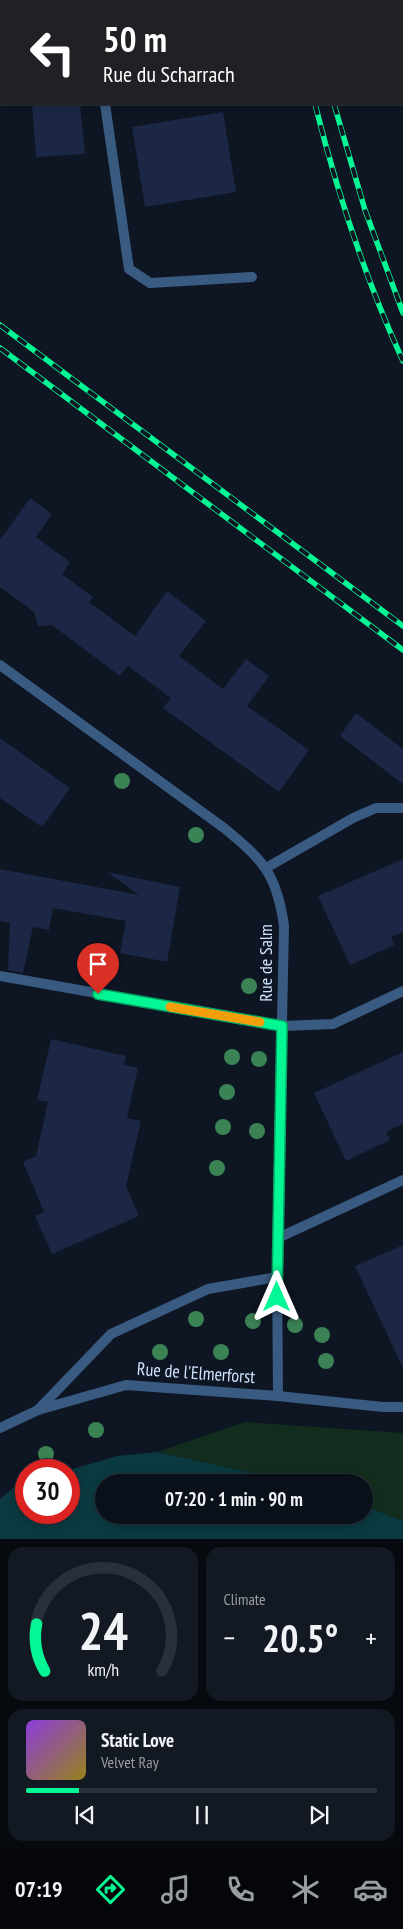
<!DOCTYPE html>
<meta charset="utf-8">
<style>
body{margin:0;font-family:"PT Sans Narrow",sans-serif;background:#131923;color:#f1f3f6;height:100vh;display:flex;flex-direction:column;font-size:19px;white-space:nowrap}
*{box-sizing:border-box;margin:0}
p{font-size:16px;color:#999da2}
.icon{flex:none;width:28px;height:28px;fill:none;stroke:currentColor;stroke-width:2;stroke-linecap:round;stroke-linejoin:round}
.map{position:relative;height:1539px;overflow:hidden}
.side{display:flex;flex-direction:column;gap:8px;padding:8px;background:#06090e;flex:1}
.side>*{flex:none}
.guide{position:absolute;left:0px;top:0px;width:404px;height:105px;box-shadow:0 2px 8px #0003,0 0 0 1px #2a3039;background:#202124;color:#fff;overflow:hidden}
.speed{position:absolute;left:15px;top:1459px;display:flex;gap:10px;font-size:25px;font-weight:700;text-align:center}
.speed>*{display:grid;place-content:center;width:65px;height:65px;border-radius:50%;background:#0a101a;box-shadow:0 2px 8px #0003,0 0 0 1px #2a3039;line-height:1}
.speed .limit{border:8px solid #d22;background:#fff;color:#111}
.pin{position:absolute;display:grid;place-items:center;width:42px;height:42px;color:#fff;margin:-51px -21px;border-radius:50% 50% 50% 0;rotate:-45deg;box-shadow:0 0 5px #0007}
.pin .icon{rotate:45deg}
.me{position:absolute;width:55px;margin:-28px;rotate:0deg;stroke-linejoin:round;filter:drop-shadow(0 0 4px #0008)}
.turn{display:flex;align-items:center;gap:18px;height:105px;padding:0 20px;font-size:22px}
.turn .icon{width:65px;height:65px;stroke-width:2.5}
.turn b{display:block;font-size:35px;line-height:42px}
.big{font-size:38px;font-weight:700;line-height:1.1}
.side .widget{flex:1;display:flex;flex-direction:column;justify-content:center;gap:8px;min-width:0;padding:0 18px;border-radius:15px;background:#131923}
.side .dial{align-items:center;gap:0}
.dial svg{height:130px;overflow:visible;fill:none;stroke:#2a3039;stroke-width:7;stroke-linecap:round;text-anchor:middle}
.dial text{fill:#f1f3f6;stroke:none}
.song{display:flex;align-items:center;gap:15px}
.cover{width:60px;height:60px;border-radius:8px;background:linear-gradient(135deg,hsl(270 70% 55%),hsl(50 70% 35%))}
.played{height:5px;border-radius:2px;background:linear-gradient(90deg,#05f795 15%,#2a3039 15%)}
.keys{display:flex;justify-content:space-around;direction:ltr}
.heat{display:flex;justify-content:space-between;align-items:center;font-size:28px;direction:ltr}
.side .tiles{flex:1;display:grid;gap:8px;grid-template-columns:1fr 1fr}
.widget:last-child{grid-column:span 2}
.trip{position:absolute;left:95px;top:1474px;width:278px;height:50px;border-radius:25px;background:#0a101a;box-shadow:0 2px 8px #0003,0 0 0 1px #2a3039;font-weight:700;line-height:50px;text-align:center}
.tab-bar{display:flex;height:80px;justify-content:space-around;align-items:center;background:#04060a;color:#999da2}
.tab-bar .icon{width:35px;height:35px}
.tab-bar .active{color:#05f795}
.tab-bar b{font-size:22px;color:#f1f3f6}
.map>svg:first-child{display:block}
.green{fill:#122d1e}
.water{fill:#0b3940}
.building{fill:#1b2744}
.lines{fill:none;stroke-linecap:round;stroke-linejoin:round}
.lane{stroke:#3a5b81;stroke-width:10}
.street{stroke:#3a5b81;stroke-width:10}
.rail-casing{stroke:#05f795;stroke-width:5.5}
.rail{stroke:#0e1523;stroke-width:4;stroke-dasharray:11;stroke-linecap:butt}
.tree{fill:#3b8355}
.route-casing{stroke:#03a161;stroke-width:12}
.route{stroke:#05f795;stroke-width:9}
.slow{stroke:#f59e0b;stroke-width:9}
.labels{text-anchor:middle;stroke-width:5;stroke-linejoin:round;paint-order:stroke}
.street-label{font-size:18px;fill:#d1e3fe;stroke:#0e1523}
</style>
<div class="map">
<svg width="403" height="1539" viewBox="0 0 403 1539">
<rect width="100%" height="100%" fill="#0e1523"/>
<path class="green" d="M 245,1422 L 403,1433 L 403,1521 L 364,1506 L 364,1482 L 293,1482 L 157,1452 Z"/>
<path class="water" d="M 157,1452 L 293,1482 L 104,1482 L 104,1515 L 364,1515 L 364,1506 L 403,1521 L 403,1539 L 0,1539 L 0,1499 L 22,1480 L 26,1479 L 26,1512 L 69,1512 L 69,1470 L 117,1456 Z"/>
<path class="building" d="M 32,104 L 80,104 L 85,154 L 36,157 Z
M 223,112 L 236,192 L 145,207 L 132,127 Z
M 30,498 L 52,514 L 36,537 L 70,562 L 62,574 L 93,597 L 89,602 L 135,636 L 167,591 L 206,621 L 179,656 L 223,689 L 246,659 L 269,676 L 247,706 L 309,750 L 279,792 L 163,708 L 171,698 L 128,666 L 120,676 L 52,625 L 38,626 L 34,612 L 0,587 L 0,540 Z
M 356,713 L 403,749 L 403,784 L 340,736 Z
M 0,738 L 70,788 L 42,827 L 0,798 Z
M 403,859 L 403,932 L 391,937 L 394,945 L 350,965 L 318,896 Z
M 0,869 L 139,895 L 107,872 L 180,887 L 167,962 L 120,953 L 126,921 L 53,908 L 49,930 L 33,927 L 23,973 L 8,970 L 10,923 L 0,921 Z
M 51,1039 L 126,1056 L 124,1065 L 138,1068 L 127,1118 L 141,1121 L 126,1186 L 139,1216 L 52,1254 L 35,1216 L 44,1212 L 23,1162 L 36,1156 L 48,1102 L 37,1100 Z
M 403,1052 L 403,1124 L 386,1132 L 390,1140 L 346,1161 L 314,1093 Z
M 403,1245 L 403,1368 L 355,1266 Z"/>
<g class="lines">
<path class="lane" d="M 105,104 L 129,269 L 150,283 L 252,277
M 266,868 L 353,818 L 376,808 L 403,808
M 282,1026 L 333,1024 L 403,991
M 278,1238 L 403,1180
M 38,1410 L 111,1334 L 208,1289 L 277,1277"/>
<path class="street" d="M 99,0 L 99,1
M 0,46 L 1,47
M 0,665 L 224,828 C 263,860 277,874 284,926 L 277,1258 L 278,1396
M 0,976 L 282,1026
M 0,1428 L 38,1410 L 126,1385 L 278,1396 L 383,1407 L 403,1407"/>
<defs>
<path id="rail" d="M 293,0 L 293,1
M 312,0 L 313,1
M 315,104 C 337,192 365,278 403,361
M 334,104 L 365,210 L 403,313
M 0,325 L 403,626
M 0,348 L 403,650"/>
</defs>
<use href="#rail" class="rail-casing"/>
<use href="#rail" class="rail"/>
</g>
<g class="tree">
<circle cx="122" cy="781" r="8"/>
<circle cx="196" cy="835" r="8"/>
<circle cx="249" cy="986" r="8"/>
<circle cx="232" cy="1057" r="8"/>
<circle cx="259" cy="1059" r="8"/>
<circle cx="227" cy="1092" r="8"/>
<circle cx="223" cy="1127" r="8"/>
<circle cx="257" cy="1131" r="8"/>
<circle cx="217" cy="1168" r="8"/>
<circle cx="196" cy="1319" r="8"/>
<circle cx="253" cy="1321" r="8"/>
<circle cx="295" cy="1325" r="8"/>
<circle cx="322" cy="1335" r="8"/>
<circle cx="160" cy="1352" r="8"/>
<circle cx="221" cy="1352" r="8"/>
<circle cx="326" cy="1361" r="8"/>
<circle cx="96" cy="1430" r="8"/>
<circle cx="46" cy="1454" r="8"/>
</g>
<g class="lines">
<defs>
<path id="route" d="M 98,994 L 282,1026 L 277,1297"/>
</defs>
<use href="#route" class="route-casing"/>
<use href="#route" class="route"/>
<path class="slow" d="M 170,1007 L 260,1022"/>
</g>
<g class="labels">
<g class="street-label">
<text transform="translate(266 963) rotate(-90)" y="6">Rue de Salm</text>
<text transform="translate(196 1373) rotate(4)" y="6">Rue de l'Elmerforst</text>
</g>
</g>
</svg>
<div class="speed"><div class="limit">30</div></div>
<div class="pin" style="left:98px;top:994px;background:#d93025"><svg class="icon" aria-label="arrive" viewBox="0 0 24 24"><path d="M6 21V4h12l-3 4 3 4H6"/></svg></div>
<svg class="me" style="left:277px;top:1297px" viewBox="-20 -20 40 40"><path d="M0-17L14 15 0 8-14 15z" fill="#05f795" stroke="#fff" stroke-width="4"/></svg>
<div class="trip">07:20 · 1 min · 90 m</div>
<div class="guide">
<div class="turn"><svg class="icon" aria-label="left" viewBox="0 0 24 24"><path d="M17 20v-9H6M10 6l-5 5 5 5"/></svg><div><b>50 m</b>Rue du Scharrach</div></div>
</div>
</div>
<section class="side">
<div class="tiles">
<div class="widget dial"><svg viewBox="0 0 100 80">
<path d="M14 69A42 42 0 1 1 86 69"/>
<path d="M14 69A42 42 0 0 1 9 40" stroke="#05f795"/>
<text x="50" y="56" font-size="32" font-weight="700">24</text>
<text x="50" y="72" font-size="11">km/h</text>
</svg></div>
<div class="widget"><p>Climate</p>
<div class="heat"><a>−</a><b class="big">20.5°</b><a>+</a></div>
</div>
<div class="widget">
<div class="song"><i class="cover"></i><div><b>Static Love</b><p>Velvet Ray</p></div></div>
<div class="played"></div>
<div class="keys"><svg class="icon" aria-label="previous" viewBox="0 0 24 24"><path d="M18 5L8 12l10 7zM5 5v14"/></svg><svg class="icon" aria-label="pause" viewBox="0 0 24 24"><path d="M8 5v14M16 5v14"/></svg><svg class="icon" aria-label="next" viewBox="0 0 24 24"><path d="M6 5l10 7-10 7zM19 5v14"/></svg></div>
</div>
</div>
</section>
<nav class="tab-bar">
<b>07:19</b>
<svg class="icon active" aria-label="directions" viewBox="0 0 24 24"><path d="M12 3l9 9-9 9-9-9zM9 14v-3h6M13 9l2 2-2 2"/></svg>
<svg class="icon" aria-label="music" viewBox="0 0 24 24"><path d="M9 18V5l10-2v13"/><circle cx="6" cy="18" r="3"/><circle cx="16" cy="16" r="3"/></svg>
<svg class="icon" aria-label="phone" viewBox="0 0 24 24"><path d="M5 4h4l2 5-3 2q2 4 5 5l2-3 5 2v4C11 20 4 13 5 4z"/></svg>
<svg class="icon" aria-label="climate" viewBox="0 0 24 24"><path d="M12 3v18M4 7l16 10M4 17L20 7"/></svg>
<svg class="icon" aria-label="car" viewBox="0 0 24 24"><path d="M5 17H2v-5l4-1 3-4h7l3 4 3 1v5h-3M9 17h6M6 11h13"/><circle cx="7" cy="17" r="2"/><circle cx="17" cy="17" r="2"/></svg>
</nav>
